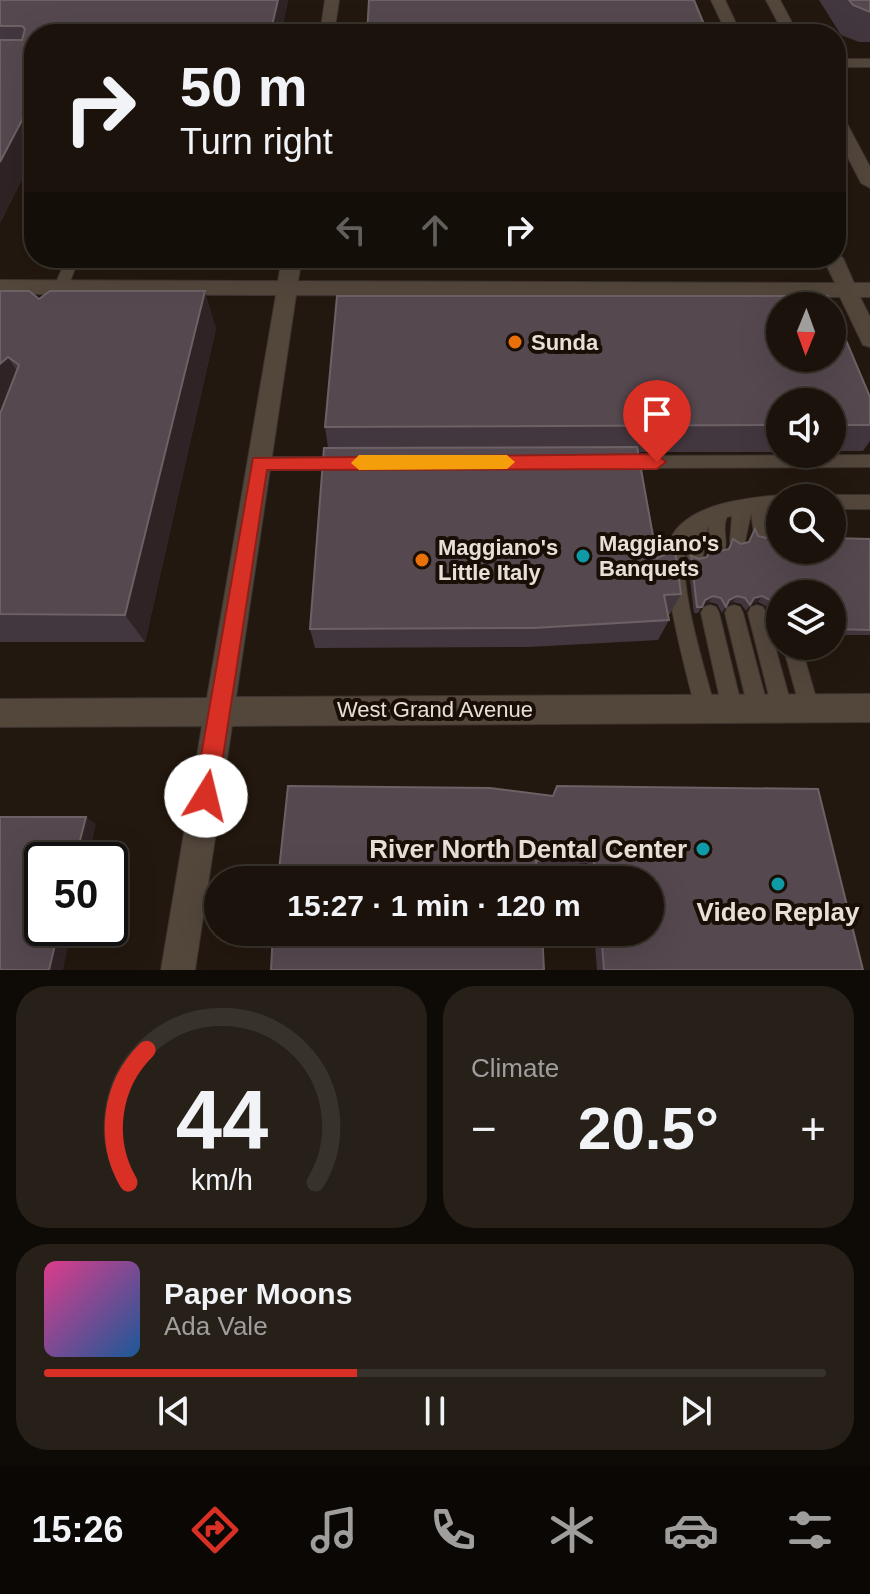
<!DOCTYPE html>
<html lang="en">
<head>
<meta charset="utf-8">
<style>
  body { margin:0; font-family:Arial,sans-serif; background:#272019; color:#f1f3f6; height:100vh; display:flex; flex-direction:column; font-size:30px; white-space:nowrap }
  * { box-sizing:border-box; margin:0 }
  p { font-size:26px; color:#9f9e9d }
  .icon { flex:none; width:44px; height:44px; fill:none; stroke:currentColor; stroke-width:2; stroke-linecap:round; stroke-linejoin:round }
  .map { position:relative; height:970px; overflow:hidden }
  .panel { display:flex; flex-direction:column; gap:16px; padding:16px; background:#0e0a06; flex:1 }
  .panel>* { flex:none }
  .guide { position:absolute; left:24px; top:24px; width:822px; height:244px; border-radius:32px; box-shadow:0 8px 32px #0002,0 0 0 2px #38322c; background:#1a120b; color:#f1f3f6; overflow:hidden }
  .needle { width:52px; rotate:181deg }
  .fabs { position:absolute; left:766px; top:292px; display:grid; gap:16px }
  .fabs a { display:grid; place-items:center; width:80px; height:80px; border-radius:50%; background:#1a120b; box-shadow:0 8px 32px #0002,0 0 0 2px #38322c; font-size:40px }
  .speed { position:absolute; left:24px; top:842px; display:flex; gap:16px; font-size:40px; font-weight:700; text-align:center }
  .speed>* { display:grid; place-content:center; width:104px; height:104px; border-radius:50%; background:#1a120b; box-shadow:0 8px 32px #0002,0 0 0 2px #38322c; line-height:1 }
  .speed .limit { border:4px solid #111; border-radius:12px; background:#fff; color:#111 }
  .pin { position:absolute; display:grid; place-items:center; width:68px; height:68px; color:#fff; margin:-82px -34px; border-radius:50% 50% 50% 0; rotate:-45deg; box-shadow:0 0 8px #0007 }
  .pin .icon { rotate:45deg }
  .me { position:absolute; width:88px; margin:-44px; rotate:9deg; stroke-linejoin:round; filter:drop-shadow(0 0 6px #0008) }
  .turn { display:flex; align-items:center; gap:28px; height:168px; padding:0 24px; font-size:36px }
  .turn .icon { width:104px; height:104px; stroke-width:2.5 }
  .turn b { display:block; font-size:56px; line-height:68px }
  .lanes { display:flex; align-items:center; height:76px; padding:0 24px; background:#0003; justify-content:center; gap:40px; direction:ltr }
  .lanes .off { opacity:.35 }
  .big { font-size:60px; font-weight:600; line-height:1.1 }
  .panel .tile { flex:1; display:flex; flex-direction:column; justify-content:center; gap:12px; min-width:0; padding:0 28px; border-radius:32px; background:#272019 }
  .panel .dial { align-items:center; gap:0 }
  .dial svg { height:208px; overflow:visible; fill:none; stroke:#38322c; stroke-width:7; stroke-linecap:round; text-anchor:middle }
  .dial text { fill:#f1f3f6; stroke:none }
  .song { display:flex; align-items:center; gap:24px }
  .cover { width:96px; height:96px; border-radius:12px; background:linear-gradient(135deg,hsl(330 70% 55%),hsl(210 70% 35%)) }
  .played { height:8px; border-radius:4px; background:linear-gradient(90deg,#d93025 40%,#38322c 40%) }
  .keys { display:flex; justify-content:space-around; direction:ltr }
  .heat { display:flex; justify-content:space-between; align-items:center; font-size:44px; direction:ltr }
  .panel .tiles { flex:1; display:grid; gap:16px; grid-template-columns:1fr 1fr }
  .tile:last-child { grid-column:span 2 }
  .trip { position:absolute; left:204px; top:866px; width:460px; height:80px; border-radius:40px; background:#1a120b; box-shadow:0 8px 32px #0002,0 0 0 2px #38322c; font-weight:600; line-height:80px; text-align:center }
  .menu { display:flex; height:128px; justify-content:space-around; align-items:center; background:#0a0704; color:#9f9e9d }
  .menu .icon { width:56px; height:56px }
  .menu .on { color:#d93025 }
  .menu b { font-size:36px; color:#f1f3f6 }
  .map>svg:first-child { display:block }
</style>
</head>
<body>
<div class="map">
<svg width="870" height="970" viewBox="0 0 870 970">
  <rect width="100%" height="100%" fill="#23180f"/>
  <g fill="none" stroke-linecap="round" stroke-linejoin="round">
    <defs>
      <g id="lane">
        <polygon points="67,258 79,258 68,287 61,291 54,287"/>
        <polygon points="870,455 870,467 620,468 614,466 612,462 614,458 620,456"/>
        <polygon points="259,457 344,457 350,459 352,463 350,467 344,469 259,469 253,467 251,463 253,459"/>
        <path d="M 780,495 L 786,498 L 780,498 L 780,509 L 767,518 L 769,535 L 767,540 L 761,542 L 755,540 L 751,513 L 744,546 L 738,548 L 732,546 L 730,541 L 732,516 L 727,517 C 721,529 729,542 724,553 L 718,555 L 712,553 L 708,525 L 702,561 L 696,563 L 690,561 L 687,556 L 689,539 C 672,569 706,673 715,708 L 712,715 L 705,717 L 698,715 L 695,708 C 687,672 654,564 673,534 C 693,503 747,498 780,495 Z"/>
        <polygon points="832,495 870,495 870,509 832,509 832,498 826,498"/>
        <polygon points="710,605 716,607 719,613 742,708 739,715 732,717 725,715 722,708 701,613 704,607"/>
        <polygon points="734,605 740,607 743,613 768,708 765,715 758,717 751,715 748,708 725,613 728,607"/>
        <polygon points="757,605 763,607 766,613 792,708 789,715 782,717 775,715 772,708 748,613 751,607"/>
        <polygon points="783,646 801,646 819,708 816,715 809,717 802,715"/>
      </g>
      <g id="secondary">
        <polygon points="325,0 339,0 334,34 320,34"/>
        <polygon points="711,0 725,0 741,34 727,34"/>
        <polygon points="766,0 780,0 798,34 784,34"/>
        <rect x="836" y="59" width="34" height="8"/>
        <polygon points="836,113 844,118 870,167 870,188 861,183 836,134"/>
        <polygon points="836,253 843,258 854,283 870,283 870,297 860,297 870,317 870,347 863,345 840,297 296,295 236,697 870,694 870,722 232,726 195,970 161,970 202,726 0,727 0,699 207,698 276,295 0,294 0,280 278,281 282,258 302,258 298,281 835,283 823,258 836,258"/>
      </g>
    </defs>
    <!-- lane casing -->
    <use href="#lane" stroke="#3c3430" stroke-width="2"/>
    <!-- secondary casing -->
    <use href="#secondary" stroke="#3c3430" stroke-width="2"/>
    <!-- lane -->
    <use href="#lane" fill="#53473c" fill-rule="evenodd"/>
    <!-- secondary -->
    <use href="#secondary" fill="#53473c" fill-rule="evenodd"/>
  </g>
  <!-- wall -->
  <g fill="#43373f">
    <polygon points="0,0 288,0 281,34 34,34 34,155 0,223"/>
    <polygon points="819,0 870,0 870,42 859,42 841,35"/>
    <polygon points="0,291 39,299 216,328 145,642 0,642"/>
    <polygon points="870,397 870,441 863,451 832,451 832,402 780,402 780,452 638,452 657,558 681,594 670,614 668,614 669,620 658,640 529,647 315,648 310,629 328,448 325,427"/>
    <polygon points="776,528 780,550 870,539 870,635 832,635 832,594 780,594 780,614 769,613 766,606 758,602 751,604 746,611 741,604 733,602 727,605 722,613 717,604 709,602 703,605 698,613 694,613 688,563 691,556 699,559 727,550 733,539 741,544 748,543 755,529 758,536 766,538 772,536"/>
    <polygon points="490,788 863,970 597,970 594,932 650,932 650,880 589,880 587,863 537,868"/>
  </g>
  <!-- shaded-wall -->
  <g fill="#2f2325">
    <polygon points="278,0 288,0 281,34 270,34"/>
    <polygon points="31,103 34,109 34,155 0,223 0,162"/>
    <polygon points="205,291 216,328 145,642 125,615"/>
    <polygon points="8,357 31,393 0,457 0,364"/>
    <polygon points="713,596 709,602 701,606 705,600"/>
    <polygon points="737,596 733,602 725,606 729,600"/>
    <polygon points="762,596 758,602 750,604 754,598"/>
    <polygon points="86,817 96,824 88,860 75,860"/>
    <polygon points="59,928 72,928 63,970 49,970"/>
  </g>
  <!-- building -->
  <g fill="#55494f" stroke="#6c6165" stroke-width="2">
    <polygon points="0,0 278,0 270,34 34,34 34,103 31,103 0,162 0,40 22,40 25,29 22,26 0,26"/>
    <polygon points="369,0 694,0 708,34 367,34"/>
    <polygon points="849,0 870,0 870,12 853,5"/>
    <polygon points="0,291 29,291 39,299 50,291 205,291 125,615 0,614 0,414 19,365 8,357 0,364"/>
    <polygon points="337,296 828,296 832,306 780,306 780,358 832,358 832,307 870,397 870,425 832,425 832,402 780,402 780,425 325,427"/>
    <polygon points="637,447 657,558 675,550 681,594 664,595 669,620 533,628 310,629 324,448"/>
    <polygon points="776,528 780,528 780,550 832,550 832,538 870,539 870,630 832,629 832,594 780,594 780,608 774,608 770,600 762,596 754,598 750,605 745,598 737,596 729,600 726,607 721,598 713,596 705,600 702,607 697,607 691,556 699,559 707,557 712,545 721,551 729,549 733,539 741,544 749,542 755,529 758,536 766,538 774,535"/>
    <polygon points="288,786 490,788 553,796 557,786 818,789 863,970 604,970 601,932 650,932 650,880 596,880 593,856 536,861 538,880 278,880"/>
    <polygon points="0,817 86,817 75,860 42,860 42,928 59,928 49,970 0,970"/>
    <polygon points="273,932 542,932 544,970 271,970"/>
  </g>
  <!-- route -->
  <polygon fill="#d93025" stroke="#8d1f18" stroke-width="2" points="657,454 666,462 657,469 267,470 217,796 214,805 206,808 198,805 194,796 253,458"/>
  <!-- slow -->
  <polygon fill="#f59e0b" points="359,455 507,455 515,462 507,469 359,470 351,463"/>
  <!-- markers -->
  <g fill="#e8710a" stroke="#190f06" stroke-width="3">
    <circle cx="515" cy="342" r="8"/>
    <circle cx="422" cy="560" r="8"/>
  </g>
  <g fill="#0f9aa8" stroke="#190f06" stroke-width="3">
    <circle cx="583" cy="556" r="8"/>
    <circle cx="703" cy="849" r="8"/>
    <circle cx="778" cy="884" r="8"/>
  </g>
  <g text-anchor="middle" dominant-baseline="central" stroke-width="8" stroke-linejoin="round" paint-order="stroke">
    <!-- poi labels -->
    <g font-size="22" font-weight="bold" fill="#e7e0d9" stroke="#190f06" text-anchor="start">
      <text x="531" y="342">Sunda</text>
      <text x="599" y="543">Maggiano's<tspan x="599" dy="25">Banquets</tspan></text>
      <text x="438" y="547">Maggiano's<tspan x="438" dy="25">Little Italy</tspan></text>
    </g>
    <!-- street labels -->
    <g font-size="22" fill="#e7e0d9" stroke="#190f06">
      <text x="435" y="709">West Grand Avenue</text>
    </g>
    <!-- near-poi labels -->
    <g font-size="26" font-weight="bold" fill="#e7e0d9" stroke="#190f06" text-anchor="end">
      <text x="687" y="849">River North Dental Center</text>
      <text x="778" y="912" text-anchor="middle">Video Replay</text>
    </g>
  </g>
</svg>
<div class="fabs">
<a><svg class="needle" viewBox="-14 -14 28 28"><path d="M0-13l5 13h-10z" fill="#e53935"/><path d="M0 13l5-13h-10z" fill="#9f9e9d"/></svg></a>
<a><svg class="icon" aria-label="sound" viewBox="0 0 24 24"><path d="M4 9h4l5-4v14l-5-4H4zM17 9q2 3 0 6"/></svg></a>
<a><svg class="icon" aria-label="search" viewBox="0 0 24 24"><circle cx="10" cy="10" r="6"/><path d="M15 15l6 6"/></svg></a>
<a><svg class="icon" aria-label="layers" viewBox="0 0 24 24"><path d="M12 4l9 5-9 5-9-5zM3 14l9 5 9-5"/></svg></a>
</div>
<div class="speed"><div class="limit">50</div></div>
<div class="pin" style="left:657px;top:462px;background:#d93025"><svg class="icon" aria-label="arrive" viewBox="0 0 24 24"><path d="M6 21V4h12l-3 4 3 4H6"/></svg></div>
<svg class="me" style="left:206px;top:796px" viewBox="-20 -20 40 40"><circle r="19" fill="#fff"/><path d="M0-13L10 11 0 6-10 11z" fill="#d93025"/></svg>
<div class="trip">15:27 · 1 min · 120 m</div>
<div class="guide">
<div class="turn"><svg class="icon" aria-label="right" viewBox="0 0 24 24"><path d="M7 20v-9h11M14 6l5 5-5 5"/></svg><div><b>50 m</b>Turn right</div></div>
<div class="lanes"><svg class="icon off" aria-label="left" viewBox="0 0 24 24"><path d="M17 20v-9H6M10 6l-5 5 5 5"/></svg><svg class="icon off" aria-label="ahead" viewBox="0 0 24 24"><path d="M12 20V5M6 11l6-6 6 6"/></svg><svg class="icon" aria-label="right" viewBox="0 0 24 24"><path d="M7 20v-9h11M14 6l5 5-5 5"/></svg></div>
</div>
</div>
<section class="panel">
<div class="tiles">
<div class="tile dial"><svg viewBox="0 0 100 80">
<path d="M14 69A42 42 0 1 1 86 69"/>
<path d="M14 69A42 42 0 0 1 21 18" stroke="#d93025"/>
<text x="50" y="56" font-size="32" font-weight="700">44</text>
<text x="50" y="72" font-size="11">km/h</text>
</svg></div>
<div class="tile"><p>Climate</p>
<div class="heat"><a>−</a><b class="big">20.5°</b><a>+</a></div>
</div>
<div class="tile">
<div class="song"><i class="cover"></i><div><b>Paper Moons</b><p>Ada Vale</p></div></div>
<div class="played"></div>
<div class="keys"><svg class="icon" aria-label="previous" viewBox="0 0 24 24"><path d="M18 5L8 12l10 7zM5 5v14"/></svg><svg class="icon" aria-label="pause" viewBox="0 0 24 24"><path d="M8 5v14M16 5v14"/></svg><svg class="icon" aria-label="next" viewBox="0 0 24 24"><path d="M6 5l10 7-10 7zM19 5v14"/></svg></div>
</div>
</div>
</section>
<nav class="menu">
<b>15:26</b>
<svg class="icon on" aria-label="directions" viewBox="0 0 24 24"><path d="M12 3l9 9-9 9-9-9zM9 14v-3h6M13 9l2 2-2 2"/></svg>
<svg class="icon" aria-label="music" viewBox="0 0 24 24"><path d="M9 18V5l10-2v13"/><circle cx="6" cy="18" r="3"/><circle cx="16" cy="16" r="3"/></svg>
<svg class="icon" aria-label="phone" viewBox="0 0 24 24"><path d="M5 4h4l2 5-3 2q2 4 5 5l2-3 5 2v4C11 20 4 13 5 4z"/></svg>
<svg class="icon" aria-label="climate" viewBox="0 0 24 24"><path d="M12 3v18M4 7l16 10M4 17L20 7"/></svg>
<svg class="icon" aria-label="car" viewBox="0 0 24 24"><path d="M5 17H2v-5l4-1 3-4h7l3 4 3 1v5h-3M9 17h6M6 11h13"/><circle cx="7" cy="17" r="2"/><circle cx="17" cy="17" r="2"/></svg>
<svg class="icon" aria-label="filters" viewBox="0 0 24 24"><path d="M4 7h16M4 17h16"/><circle cx="9" cy="7" r="2"/><circle cx="15" cy="17" r="2"/></svg>
</nav>
</body>
</html>
